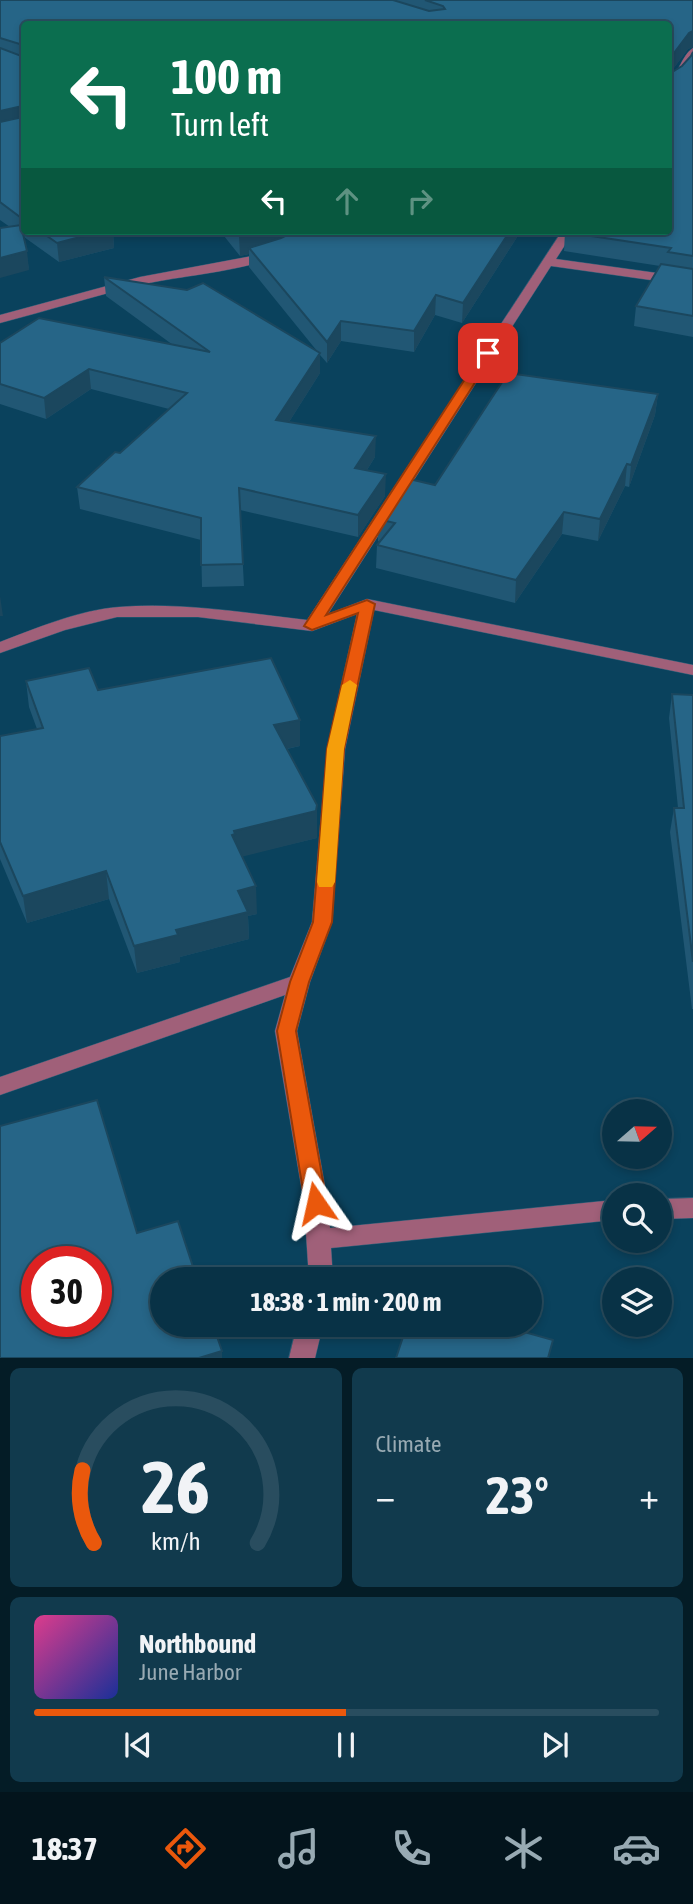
<!DOCTYPE html>
<html lang="en">
<head>
<meta charset="utf-8">
<style>
  body { margin:0; font-family:"Asap Condensed",sans-serif; background:#113a4d; color:#f1f3f6; height:100vh; display:flex; flex-direction:column; font-size:26px; white-space:nowrap }
  * { box-sizing:border-box; margin:0 }
  p { font-size:23px; color:#98aab3 }
  .icon { flex:none; width:38px; height:38px; fill:none; stroke:currentColor; stroke-width:2; stroke-linecap:round; stroke-linejoin:round }
  .map { position:relative; height:1358px; overflow:hidden }
  .side { display:flex; flex-direction:column; gap:10px; padding:10px; background:#041c26; flex:1 }
  .side>* { flex:none }
  .hud { position:absolute; left:21px; top:21px; width:651px; height:214px; border-radius:7px; box-shadow:0 4px 10px #0003,0 0 0 2px #294d5f; background:#0b6e4f; color:#fff; overflow:hidden }
  .needle { width:46px; rotate:70deg }
  .fabs { position:absolute; left:602px; top:1099px; display:grid; gap:14px }
  .fabs a { display:grid; place-items:center; width:70px; height:70px; border-radius:50%; background:#083246; box-shadow:0 4px 10px #0003,0 0 0 2px #294d5f; font-size:35px }
  .speed { position:absolute; left:21px; top:1246px; display:flex; gap:14px; font-size:35px; font-weight:700; text-align:center }
  .speed>* { display:grid; place-content:center; width:91px; height:91px; border-radius:50%; background:#083246; box-shadow:0 4px 10px #0003,0 0 0 2px #294d5f; line-height:1 }
  .speed .limit { border:10px solid #d22; background:#fff; color:#111 }
  .pin { position:absolute; display:grid; place-items:center; width:60px; height:60px; color:#fff; margin:-30px; border-radius:14px; box-shadow:0 4px 10px #0006 }
  .me { position:absolute; width:77px; margin:-38px; rotate:349deg; stroke-linejoin:round; filter:drop-shadow(0 0 5px #0008) }
  .turn { display:flex; align-items:center; gap:24px; height:147px; padding:0 35px; font-size:32px }
  .turn .icon { width:91px; height:91px; stroke-width:2.5 }
  .turn b { display:block; font-size:49px; line-height:60px }
  .lanes { display:flex; align-items:center; height:66px; padding:0 35px; background:#0003; justify-content:center; gap:35px; direction:ltr }
  .lanes .off { opacity:.35 }
  .big { font-size:52px; font-weight:700; line-height:1.1 }
  .side .tile { flex:1; display:flex; flex-direction:column; justify-content:center; gap:10px; min-width:0; padding:0 24px; border-radius:10px; background:#113a4d }
  .side .dial { align-items:center; gap:0 }
  .dial svg { height:182px; overflow:visible; fill:none; stroke:#294d5f; stroke-width:7; stroke-linecap:round; text-anchor:middle }
  .dial text { fill:#f1f3f6; stroke:none }
  .song { display:flex; align-items:center; gap:21px }
  .cover { width:84px; height:84px; border-radius:10px; background:linear-gradient(135deg,hsl(330 70% 55%),hsl(230 70% 35%)) }
  .played { height:7px; border-radius:4px; background:linear-gradient(90deg,#ea580c 50%,#294d5f 50%) }
  .keys { display:flex; justify-content:space-around; direction:ltr }
  .heat { display:flex; justify-content:space-between; align-items:center; font-size:38px; direction:ltr }
  .side .tiles { flex:1; display:grid; gap:10px; grid-template-columns:1fr 1fr }
  .tile:last-child { grid-column:span 2 }
  .trip { position:absolute; left:150px; top:1267px; width:392px; height:70px; border-radius:35px; background:#083246; box-shadow:0 4px 10px #0003,0 0 0 2px #294d5f; font-weight:700; line-height:70px; text-align:center }
  .tabs { display:flex; height:112px; justify-content:space-around; align-items:center; background:#03141c; color:#98aab3 }
  .tabs .icon { width:49px; height:49px }
  .tabs .selected { color:#ea580c }
  .tabs b { font-size:32px; color:#f1f3f6 }
  .map>svg:first-child { display:block }
</style>
</head>
<body>
<div class="map">
<svg width="693" height="1358" viewBox="0 0 693 1358">
  <rect width="100%" height="100%" fill="#0a425d"/>
  <g fill="none" stroke-linecap="round" stroke-linejoin="round">
    <defs>
      <g id="minor">
        <path d="M 693,48 C 693,66 685,80 668,88 L 668,80 C 680,72 682,55 693,48 Z"/>
        <path d="M 304,231 L 318,231 C 277,272 194,272 140,285 C 93,296 47,311 0,323 L 0,315 L 140,277 L 258,255 L 279,246 Z"/>
        <path d="M 562,231 L 574,231 L 556,259 L 693,278 L 693,286 L 551,266 L 328,614 L 367,599 L 693,665 L 693,675 L 374,610 L 345,749 L 332,922 L 310,982 L 297,1031 L 328,1203 L 330,1228 L 614,1200 L 614,1220 L 331,1248 L 333,1279 L 309,1279 L 304,1203 L 275,1031 L 285,995 L 0,1095 L 0,1077 L 290,977 L 312,922 L 327,749 L 357,614 L 312,631 L 198,617 L 117,617 L 65,630 L 0,653 L 0,642 C 37,628 79,610 119,607 C 182,602 245,613 307,620 Z"/>
        <polygon points="693,1198 693,1218 660,1219 660,1199"/>
        <polygon points="297,1325 323,1325 315,1358 289,1358"/>
      </g>
    </defs>
    <!-- minor casing -->
    <use href="#minor" stroke="#2e6079" stroke-width="1"/>
    <!-- minor -->
    <use href="#minor" fill="#a06079" fill-rule="evenodd"/>
  </g>
  <!-- wall -->
  <g fill="#215774">
    <polygon points="0,0 693,0 693,47 688,49 670,73 682,66 691,56 693,52 693,337 634,326 636,306 660,266 564,251 565,232 668,231 668,24 24,24 24,231 113,231 114,248 59,262 24,237 29,270 10,227 0,220"/>
    <polygon points="220,231 521,231 462,323 435,315 414,352 341,341 327,363 320,355 320,373 289,422 375,457 367,470 385,496 358,537 240,510 244,586 202,587 201,540 80,509 77,487 120,453 169,409 91,389 46,419 0,404 0,343 173,345 106,296 104,277 317,351 249,267 249,254 240,256"/>
    <polygon points="658,394 655,415 629,487 625,486 598,541 562,534 515,603 376,568 377,545 380,542 378,541 378,519 435,485"/>
    <polygon points="26,681 98,690 300,720 300,746 287,749 317,832 317,838 242,856 257,914 248,916 249,939 180,957 180,962 137,973 109,899 27,923 0,859 0,736 37,729 29,707"/>
    <polygon points="672,694 693,695 693,1009 692,1009 670,832 674,808 678,808 669,718"/>
  </g>
  <!-- shaded-wall -->
  <g fill="#1b475e">
    <polygon points="693,31 693,47 688,49 668,76 668,61 689,33"/>
    <polygon points="22,106 23,123 0,129 0,111"/>
    <polygon points="94,231 113,231 114,248 59,262 57,243"/>
    <polygon points="261,231 298,231 253,253 249,248 249,254 240,256 239,236"/>
    <polygon points="510,231 521,231 462,323 463,303"/>
    <polygon points="27,251 29,270 0,278 0,258"/>
    <polygon points="436,295 435,315 414,352 414,331"/>
    <polygon points="341,321 341,341 327,363 327,342"/>
    <polygon points="320,353 320,373 277,441 276,420"/>
    <polygon points="89,369 91,389 46,419 44,398"/>
    <polygon points="658,394 655,415 629,487 631,465"/>
    <polygon points="376,436 375,457 355,489 355,468"/>
    <polygon points="627,464 625,486 598,541 600,519"/>
    <polygon points="386,474 385,496 358,537 358,515"/>
    <polygon points="564,512 562,534 515,603 516,580"/>
    <polygon points="0,596 3,616 0,616"/>
    <polygon points="300,720 300,746 275,751 274,725"/>
    <polygon points="317,805 317,838 237,858 232,835 234,831"/>
    <polygon points="106,871 109,899 27,923 23,896"/>
    <polygon points="256,886 257,914 248,916 249,939 180,957 180,962 137,973 134,946 176,930 238,891"/>
    <polygon points="222,1351 222,1358 199,1358"/>
  </g>
  <!-- building -->
  <g fill="#266587" stroke="#1b475e" stroke-width="2" fill-rule="evenodd">
    <polygon points="0,0 393,0 429,11 445,9 443,6 425,0 693,0 693,31 689,33 668,61 668,24 24,24 24,52 23,45 0,38"/>
    <polygon points="0,48 21,56 24,54 24,108 22,106 0,111"/>
    <polygon points="693,52 693,256 668,252 671,248 565,232 566,231 668,231 668,70 669,74 682,66 691,56"/>
    <polygon points="24,110 24,220 0,202 0,122 23,117"/>
    <polygon points="21,225 27,251 0,258 0,228"/>
    <polygon points="40,231 103,231 57,243"/>
    <polygon points="234,231 261,231 257,233 239,236"/>
    <polygon points="295,231 510,231 463,303 436,295 414,331 341,321 327,342 249,248 281,238"/>
    <polygon points="661,264 693,269 693,316 636,306"/>
    <polygon points="104,277 187,290 203,283 320,353 276,420 376,436 355,468 386,474 358,515 239,488 243,564 201,565 201,518 77,487 115,452 120,453 187,393 89,369 44,398 0,384 0,343 39,318 210,352"/>
    <polygon points="508,373 658,394 631,465 627,464 600,519 564,512 516,580 377,545 395,523 378,519 405,478 435,485"/>
    <polygon points="271,658 300,720 274,725 317,805 316,811 234,831 235,834 232,835 256,886 238,891 248,912 176,930 178,935 134,946 106,871 23,896 0,842 0,736 43,728 26,681 89,668 98,690"/>
    <polygon points="672,694 693,695 693,962 674,808 684,808"/>
    <path d="M 97,1100 L 137,1233 L 178,1221 L 197,1279 L 163,1279 L 163,1325 L 213,1325 L 222,1351 L 199,1358 L 0,1358 L 0,1126 ZM 37,1262 L 96,1262 L 96,1321 L 37,1321 Z"/>
    <polygon points="407,1325 499,1325 553,1340 548,1358 396,1358"/>
  </g>
  <!-- route -->
  <polygon fill="#ea580c" stroke="#983908" stroke-width="2" points="488,349 494,353 326,615 367,600 375,604 344,749 332,922 309,982 296,1031 327,1203 324,1210 316,1213 308,1210 305,1203 277,1031 290,982 313,922 327,749 358,613 312,630 304,626 482,353"/>
  <!-- slow -->
  <polygon fill="#f59e0b" points="350,680 357,685 344,749 335,882 332,887 319,887 317,882 327,749 342,685"/>
</svg>
<div class="fabs">
<a><svg class="needle" viewBox="-14 -14 28 28"><path d="M0-13l5 13h-10z" fill="#e53935"/><path d="M0 13l5-13h-10z" fill="#98aab3"/></svg></a>
<a><svg class="icon" aria-label="search" viewBox="0 0 24 24"><circle cx="10" cy="10" r="6"/><path d="M15 15l6 6"/></svg></a>
<a><svg class="icon" aria-label="layers" viewBox="0 0 24 24"><path d="M12 4l9 5-9 5-9-5zM3 14l9 5 9-5"/></svg></a>
</div>
<div class="speed"><div class="limit">30</div></div>
<div class="pin" style="left:488px;top:353px;background:#d93025"><svg class="icon" aria-label="arrive" viewBox="0 0 24 24"><path d="M6 21V4h12l-3 4 3 4H6"/></svg></div>
<svg class="me" style="left:316px;top:1203px" viewBox="-20 -20 40 40"><path d="M0-17L14 15 0 8-14 15z" fill="#ea580c" stroke="#fff" stroke-width="4"/></svg>
<div class="trip">18:38 · 1 min · 200 m</div>
<div class="hud">
<div class="turn"><svg class="icon" aria-label="left" viewBox="0 0 24 24"><path d="M17 20v-9H6M10 6l-5 5 5 5"/></svg><div><b>100 m</b>Turn left</div></div>
<div class="lanes"><svg class="icon" aria-label="left" viewBox="0 0 24 24"><path d="M17 20v-9H6M10 6l-5 5 5 5"/></svg><svg class="icon off" aria-label="ahead" viewBox="0 0 24 24"><path d="M12 20V5M6 11l6-6 6 6"/></svg><svg class="icon off" aria-label="right" viewBox="0 0 24 24"><path d="M7 20v-9h11M14 6l5 5-5 5"/></svg></div>
</div>
</div>
<section class="side">
<div class="tiles">
<div class="tile dial"><svg viewBox="0 0 100 80">
<path d="M14 69A42 42 0 1 1 86 69"/>
<path d="M14 69A42 42 0 0 1 9 37" stroke="#ea580c"/>
<text x="50" y="56" font-size="32" font-weight="700">26</text>
<text x="50" y="72" font-size="11">km/h</text>
</svg></div>
<div class="tile"><p>Climate</p>
<div class="heat"><a>−</a><b class="big">23°</b><a>+</a></div>
</div>
<div class="tile">
<div class="song"><i class="cover"></i><div><b>Northbound</b><p>June Harbor</p></div></div>
<div class="played"></div>
<div class="keys"><svg class="icon" aria-label="previous" viewBox="0 0 24 24"><path d="M18 5L8 12l10 7zM5 5v14"/></svg><svg class="icon" aria-label="pause" viewBox="0 0 24 24"><path d="M8 5v14M16 5v14"/></svg><svg class="icon" aria-label="next" viewBox="0 0 24 24"><path d="M6 5l10 7-10 7zM19 5v14"/></svg></div>
</div>
</div>
</section>
<nav class="tabs">
<b>18:37</b>
<svg class="icon selected" aria-label="directions" viewBox="0 0 24 24"><path d="M12 3l9 9-9 9-9-9zM9 14v-3h6M13 9l2 2-2 2"/></svg>
<svg class="icon" aria-label="music" viewBox="0 0 24 24"><path d="M9 18V5l10-2v13"/><circle cx="6" cy="18" r="3"/><circle cx="16" cy="16" r="3"/></svg>
<svg class="icon" aria-label="phone" viewBox="0 0 24 24"><path d="M5 4h4l2 5-3 2q2 4 5 5l2-3 5 2v4C11 20 4 13 5 4z"/></svg>
<svg class="icon" aria-label="climate" viewBox="0 0 24 24"><path d="M12 3v18M4 7l16 10M4 17L20 7"/></svg>
<svg class="icon" aria-label="car" viewBox="0 0 24 24"><path d="M5 17H2v-5l4-1 3-4h7l3 4 3 1v5h-3M9 17h6M6 11h13"/><circle cx="7" cy="17" r="2"/><circle cx="17" cy="17" r="2"/></svg>
</nav>
</body>
</html>
